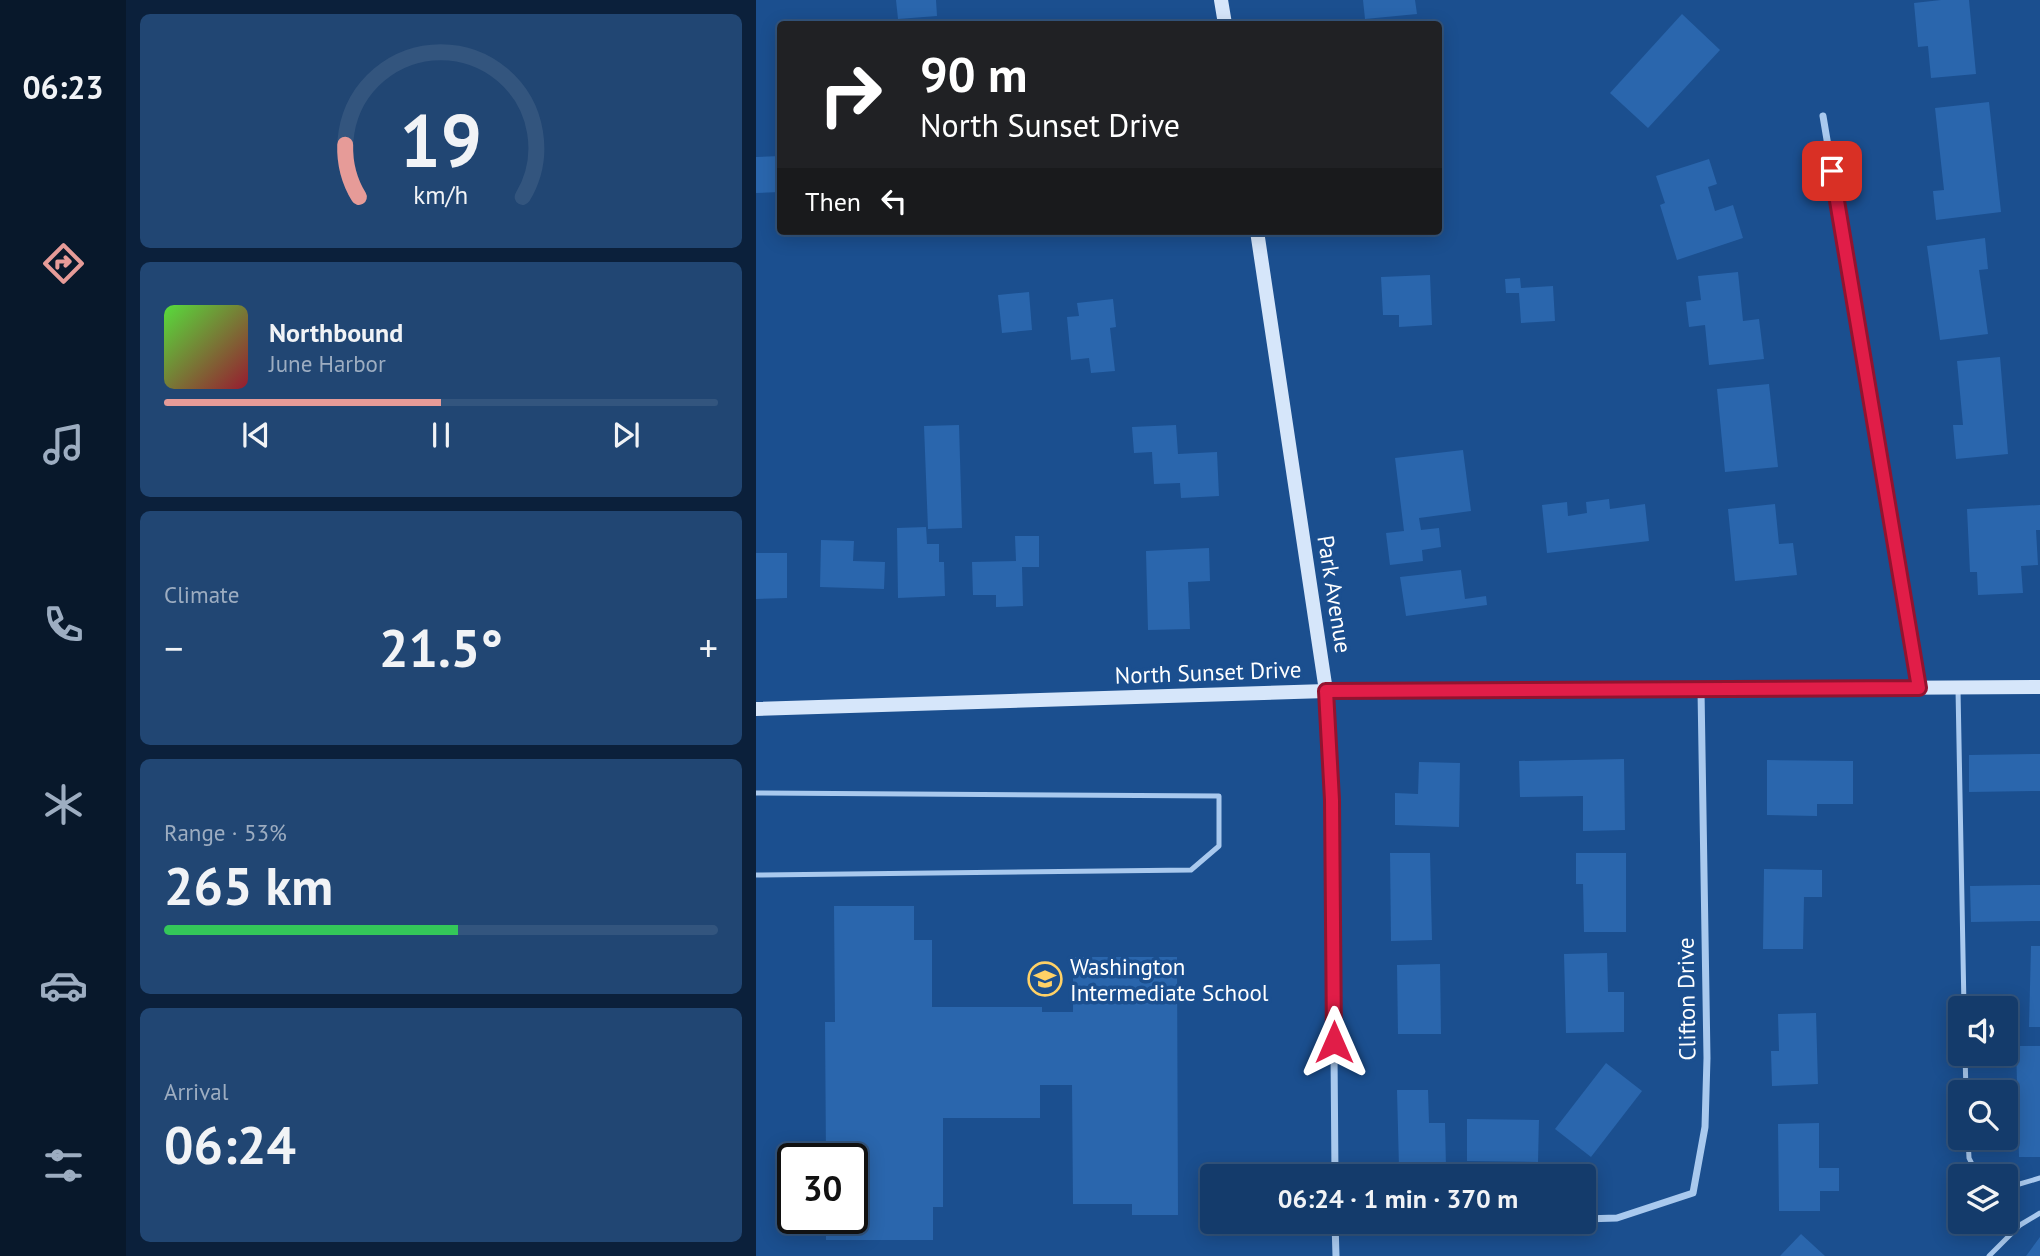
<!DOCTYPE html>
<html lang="en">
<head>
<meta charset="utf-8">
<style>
  body { margin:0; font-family:"PT Sans",sans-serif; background:#214673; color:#f1f3f6; height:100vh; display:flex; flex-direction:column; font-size:26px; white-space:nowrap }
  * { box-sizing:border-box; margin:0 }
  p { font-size:23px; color:#9dadc1 }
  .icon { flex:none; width:38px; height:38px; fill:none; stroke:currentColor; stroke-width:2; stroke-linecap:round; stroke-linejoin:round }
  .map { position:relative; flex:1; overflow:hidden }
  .details { display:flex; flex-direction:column; gap:14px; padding:14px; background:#0b203b; width:630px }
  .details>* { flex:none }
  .hud { position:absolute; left:21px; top:21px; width:665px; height:214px; border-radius:7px; box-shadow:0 4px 18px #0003,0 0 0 2px #33557e; background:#202124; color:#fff; overflow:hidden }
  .fabs { position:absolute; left:1192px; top:996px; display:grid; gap:14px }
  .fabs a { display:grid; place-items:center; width:70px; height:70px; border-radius:7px; background:#143b6b; box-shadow:0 4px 18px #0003,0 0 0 2px #33557e; font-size:35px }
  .speed { position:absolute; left:21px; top:1143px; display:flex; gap:14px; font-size:35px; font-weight:700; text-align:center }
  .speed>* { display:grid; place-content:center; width:91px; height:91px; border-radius:50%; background:#143b6b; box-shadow:0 4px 18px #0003,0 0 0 2px #33557e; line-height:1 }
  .speed .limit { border:4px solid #111; border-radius:10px; background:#fff; color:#111 }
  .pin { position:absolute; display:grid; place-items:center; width:60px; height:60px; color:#fff; margin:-30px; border-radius:14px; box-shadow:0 4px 10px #0006 }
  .me { position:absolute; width:77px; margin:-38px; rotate:0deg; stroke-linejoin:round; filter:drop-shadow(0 0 5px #0008) }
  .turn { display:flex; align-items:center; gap:24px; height:147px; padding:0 28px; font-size:32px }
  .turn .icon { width:91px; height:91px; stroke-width:2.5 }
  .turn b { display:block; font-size:49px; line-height:60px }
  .then { display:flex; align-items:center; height:66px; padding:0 28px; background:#0003; gap:14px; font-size:26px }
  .big { font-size:52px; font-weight:600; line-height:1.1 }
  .details .widget { flex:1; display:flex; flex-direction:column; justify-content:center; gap:10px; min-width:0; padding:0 24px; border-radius:10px; background:#214673 }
  .details .dial { align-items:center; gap:0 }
  .dial svg { height:182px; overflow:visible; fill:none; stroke:#33557e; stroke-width:7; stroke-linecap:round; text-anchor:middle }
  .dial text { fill:#f1f3f6; stroke:none }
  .song { display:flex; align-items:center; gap:21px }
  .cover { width:84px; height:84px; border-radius:10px; background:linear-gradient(135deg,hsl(110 70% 55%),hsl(350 70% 35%)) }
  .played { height:7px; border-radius:4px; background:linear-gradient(90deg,#e69b98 50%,#33557e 50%) }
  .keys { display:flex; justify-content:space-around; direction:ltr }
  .heat { display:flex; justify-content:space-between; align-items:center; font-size:38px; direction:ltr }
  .charge { height:10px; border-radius:5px; background:linear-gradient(90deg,#34c759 53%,#33557e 0) }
  .trip { position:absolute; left:444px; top:1164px; width:396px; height:70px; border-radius:7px; background:#143b6b; box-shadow:0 4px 18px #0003,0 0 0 2px #33557e; font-weight:600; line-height:70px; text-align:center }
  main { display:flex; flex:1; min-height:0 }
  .tab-bar { display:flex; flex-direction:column; width:126px; justify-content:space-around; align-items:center; background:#08182b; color:#9dadc1 }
  .tab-bar .icon { width:49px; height:49px }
  .tab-bar .active { color:#e69b98 }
  .tab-bar b { font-size:32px; color:#f1f3f6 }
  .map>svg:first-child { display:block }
</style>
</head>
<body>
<main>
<nav class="tab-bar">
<b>06:23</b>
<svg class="icon active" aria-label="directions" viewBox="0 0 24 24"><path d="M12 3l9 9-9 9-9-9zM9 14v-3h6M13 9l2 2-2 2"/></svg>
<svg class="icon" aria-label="music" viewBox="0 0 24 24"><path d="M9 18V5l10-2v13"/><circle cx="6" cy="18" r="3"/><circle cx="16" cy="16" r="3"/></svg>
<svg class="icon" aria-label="phone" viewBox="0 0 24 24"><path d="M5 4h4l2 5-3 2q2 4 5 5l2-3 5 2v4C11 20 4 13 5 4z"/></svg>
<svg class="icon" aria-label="climate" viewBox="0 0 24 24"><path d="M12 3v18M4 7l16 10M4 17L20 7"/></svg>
<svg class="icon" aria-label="car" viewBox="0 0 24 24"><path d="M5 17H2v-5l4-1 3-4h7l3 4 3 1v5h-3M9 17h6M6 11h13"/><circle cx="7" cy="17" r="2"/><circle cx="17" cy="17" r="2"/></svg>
<svg class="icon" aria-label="filters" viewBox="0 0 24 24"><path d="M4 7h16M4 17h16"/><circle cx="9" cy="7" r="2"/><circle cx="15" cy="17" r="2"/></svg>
</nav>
<section class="details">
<div class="widget dial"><svg viewBox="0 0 100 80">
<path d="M14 69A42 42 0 1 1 86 69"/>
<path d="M14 69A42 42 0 0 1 8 46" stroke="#e69b98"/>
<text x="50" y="56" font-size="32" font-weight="700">19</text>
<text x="50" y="72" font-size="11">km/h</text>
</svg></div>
<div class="widget">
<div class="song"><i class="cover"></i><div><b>Northbound</b><p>June Harbor</p></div></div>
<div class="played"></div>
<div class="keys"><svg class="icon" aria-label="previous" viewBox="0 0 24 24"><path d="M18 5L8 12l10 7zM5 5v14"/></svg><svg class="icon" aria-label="pause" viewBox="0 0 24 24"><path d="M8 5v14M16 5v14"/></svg><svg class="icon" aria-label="next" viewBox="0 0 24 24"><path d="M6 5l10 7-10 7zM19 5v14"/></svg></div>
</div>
<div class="widget"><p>Climate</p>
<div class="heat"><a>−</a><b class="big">21.5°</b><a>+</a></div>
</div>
<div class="widget"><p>Range · 53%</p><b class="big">265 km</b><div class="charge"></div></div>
<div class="widget"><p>Arrival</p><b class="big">06:24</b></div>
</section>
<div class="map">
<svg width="1284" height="1256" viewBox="0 0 1284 1256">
  <rect width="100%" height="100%" fill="#1b4f8f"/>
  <!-- building -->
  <g fill="#2a66ad">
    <polygon points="140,0 180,0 181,16 142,19"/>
    <polygon points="607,0 659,0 661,14 609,19"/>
    <polygon points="1185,0 1213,0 1220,74 1175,78 1172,46 1162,47 1158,3"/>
    <polygon points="926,14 964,50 892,128 854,93"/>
    <polygon points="1233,102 1245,212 1180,220 1177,191 1188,190 1179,108"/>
    <polygon points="24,156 24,192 0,193 0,157"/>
    <polygon points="953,159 961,184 952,187 959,211 977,205 987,238 921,260 904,205 909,203 900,176"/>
    <polygon points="1229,238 1232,269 1223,270 1232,334 1184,340 1171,246"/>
    <polygon points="982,272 987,321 1003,319 1008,359 953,365 949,325 933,327 930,302 945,300 942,276"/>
    <polygon points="674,275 676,325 643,327 643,315 627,315 625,277"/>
    <polygon points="764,278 765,288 797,286 799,321 765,323 763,293 750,293 749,279"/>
    <polygon points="273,292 276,330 246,333 242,295"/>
    <polygon points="357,299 360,327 354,328 359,371 335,373 333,358 315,360 311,317 323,316 321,303"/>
    <polygon points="1244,357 1252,454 1200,459 1197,425 1207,425 1201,361"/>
    <polygon points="1013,384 1022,467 969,472 961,389"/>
    <polygon points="203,425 206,528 172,529 168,426"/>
    <polygon points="420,425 422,454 461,452 463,496 425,498 424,483 398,484 396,452 378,453 376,427"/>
    <polygon points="707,450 715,511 663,518 665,530 683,528 685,547 666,550 667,561 634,565 630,533 648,531 639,458"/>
    <polygon points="853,499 854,509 889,504 893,541 791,553 786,505 811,502 812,516 831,513 830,502"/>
    <polygon points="1019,504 1023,544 1037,543 1041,575 979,581 972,509"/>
    <polygon points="1284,505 1284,530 1280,530 1282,565 1265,566 1267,593 1222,595 1221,572 1214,572 1211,509"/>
    <polygon points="170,527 171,544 183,544 183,562 188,562 189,596 142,598 141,528"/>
    <polygon points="259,536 283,536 283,567 266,567 267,606 240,607 240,595 217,595 216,562 260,561"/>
    <polygon points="65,540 98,541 97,561 129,562 128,589 64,587"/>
    <polygon points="453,548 454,581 432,582 434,629 392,630 390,551"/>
    <polygon points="0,553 31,553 31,598 0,599"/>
    <polygon points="705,570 709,599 730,596 731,605 650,616 644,577"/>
    <polygon points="1284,754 1284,791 1213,792 1213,755"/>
    <polygon points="868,759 869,830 827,831 827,796 764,797 763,761"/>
    <polygon points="1011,760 1097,761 1097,804 1061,804 1061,816 1011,815"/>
    <polygon points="663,762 704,763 703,827 639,825 639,793 662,794"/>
    <polygon points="634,853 674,853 676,940 635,941"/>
    <polygon points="820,853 870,853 870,932 828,932 827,884 820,884"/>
    <polygon points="1008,869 1066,870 1066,897 1048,897 1047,949 1007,949"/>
    <polygon points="1284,885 1284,921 1215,922 1214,886"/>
    <polygon points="78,906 158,906 158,940 176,940 176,1007 286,1007 286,1012 317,1012 317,957 421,957 422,1215 376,1215 376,1204 317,1204 316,1085 284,1085 284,1118 187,1118 187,1207 177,1207 177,1240 70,1240 70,1218 96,1218 96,1158 70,1158 69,1022 79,1022"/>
    <polygon points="1275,946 1284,946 1284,1027 1273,1027"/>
    <polygon points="851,953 852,992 868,992 868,1032 810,1033 808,954"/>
    <polygon points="684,964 685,1034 642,1034 641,965"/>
    <polygon points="1060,1013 1062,1084 1016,1086 1015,1051 1023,1051 1022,1014"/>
    <polygon points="1260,1046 1284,1046 1284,1157 1263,1157"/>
    <polygon points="850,1063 886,1091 835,1157 799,1129"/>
    <polygon points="641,1090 672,1090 673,1123 689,1123 690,1167 643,1168"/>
    <polygon points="711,1119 783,1120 782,1162 711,1161"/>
    <polygon points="1063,1123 1063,1168 1083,1168 1083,1191 1064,1191 1064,1211 1023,1211 1022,1124"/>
    <polygon points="1045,1234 1069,1256 1024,1256"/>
    <polygon points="1284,1237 1284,1256 1270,1256"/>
  </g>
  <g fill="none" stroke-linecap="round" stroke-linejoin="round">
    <!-- lane -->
    <g stroke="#a9c9ee" stroke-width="5">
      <polyline points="1202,689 1208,1008"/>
      <polyline points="0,793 463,796 463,846 435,870 0,875"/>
      <polyline points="1209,1054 1210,1092"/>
      <polyline points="1212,1138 1213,1158 1222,1176"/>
      <polyline points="1250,1188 1284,1178"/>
      <polyline points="1233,1256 1264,1225 1284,1213"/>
    </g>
    <!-- street -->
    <g stroke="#a9c9ee" stroke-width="7">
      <polyline points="1067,116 1163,687"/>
      <polyline points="570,691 576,800 579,1176"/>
      <polyline points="828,1219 861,1218 937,1193 949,1127 951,1058 945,690"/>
      <polyline points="579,1222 580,1256"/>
    </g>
    <!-- secondary -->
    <g stroke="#d6e6fa" stroke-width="14">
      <polyline points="465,0 469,24"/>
      <polyline points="501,231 570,691"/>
      <polyline points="0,709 570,691 1284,687"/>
    </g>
  </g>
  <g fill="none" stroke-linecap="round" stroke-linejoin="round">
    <defs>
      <polyline id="route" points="578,1042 576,800 570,691 1163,688 1076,171"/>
    </defs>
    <!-- route casing -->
    <use href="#route" stroke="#92132f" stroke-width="18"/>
    <!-- route -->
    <use href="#route" stroke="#e11d48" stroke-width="12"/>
  </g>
  <!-- icons -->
  <defs>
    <symbol id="school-ring" viewBox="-11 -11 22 22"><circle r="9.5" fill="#1b4f8f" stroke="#ffd166" stroke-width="1.5"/><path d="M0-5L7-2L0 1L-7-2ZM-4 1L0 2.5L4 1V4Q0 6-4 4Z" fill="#ffd166"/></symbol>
  </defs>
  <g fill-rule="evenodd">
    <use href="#school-ring" x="270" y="960" width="38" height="38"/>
  </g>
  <g text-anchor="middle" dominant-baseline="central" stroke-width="7" stroke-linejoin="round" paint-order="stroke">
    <!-- street labels -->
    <g font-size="23" fill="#fff" stroke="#1b4f8f">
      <text transform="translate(579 594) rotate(81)">Park Avenue</text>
      <text transform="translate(452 672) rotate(-2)">North Sunset Drive</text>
      <text transform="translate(930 999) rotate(-91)">Clifton Drive</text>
    </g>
    <!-- poi labels -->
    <g font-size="23" fill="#fff" stroke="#1b4f8f" text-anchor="start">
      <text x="314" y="966">Washington<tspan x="314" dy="26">Intermediate School</tspan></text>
    </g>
  </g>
</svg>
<div class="fabs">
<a><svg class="icon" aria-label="sound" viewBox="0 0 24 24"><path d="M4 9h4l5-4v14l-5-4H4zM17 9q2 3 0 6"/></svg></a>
<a><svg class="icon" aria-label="search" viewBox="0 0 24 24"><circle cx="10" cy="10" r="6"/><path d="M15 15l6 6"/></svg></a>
<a><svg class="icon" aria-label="layers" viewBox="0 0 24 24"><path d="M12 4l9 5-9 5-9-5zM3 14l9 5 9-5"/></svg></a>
</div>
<div class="speed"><div class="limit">30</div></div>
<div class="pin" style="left:1076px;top:171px;background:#d93025"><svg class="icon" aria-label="arrive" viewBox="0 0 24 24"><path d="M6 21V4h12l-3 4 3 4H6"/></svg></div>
<svg class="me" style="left:578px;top:1042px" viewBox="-20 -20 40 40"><path d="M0-17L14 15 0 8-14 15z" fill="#e11d48" stroke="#fff" stroke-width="4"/></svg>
<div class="trip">06:24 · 1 min · 370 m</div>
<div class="hud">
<div class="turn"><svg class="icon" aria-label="right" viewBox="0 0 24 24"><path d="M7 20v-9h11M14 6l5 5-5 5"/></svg><div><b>90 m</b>North Sunset Drive</div></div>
<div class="then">Then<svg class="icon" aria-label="left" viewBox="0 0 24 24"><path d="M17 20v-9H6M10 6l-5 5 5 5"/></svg></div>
</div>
</div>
</main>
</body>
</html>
